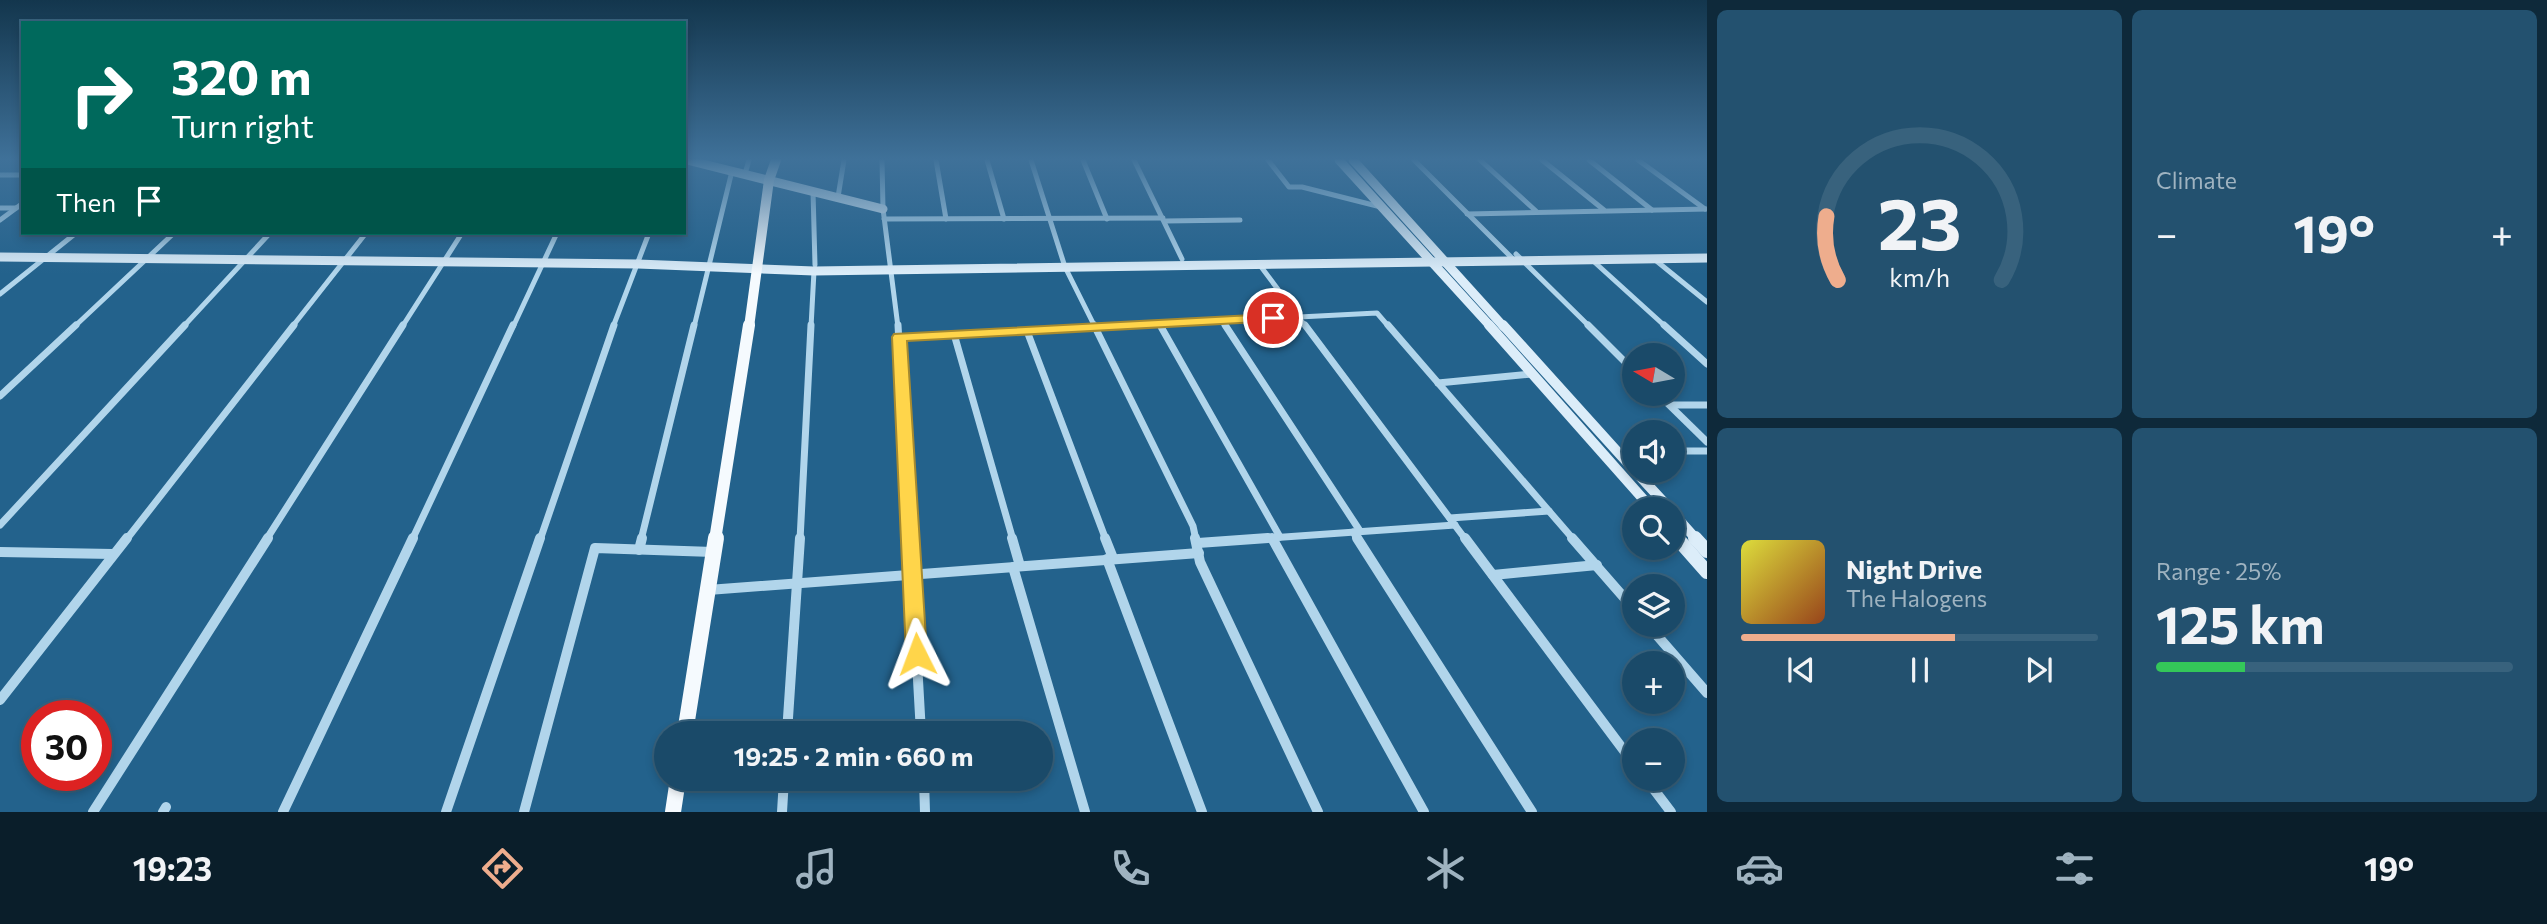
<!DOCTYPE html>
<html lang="en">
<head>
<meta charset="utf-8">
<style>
  body { margin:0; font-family:Commissioner,sans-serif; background:#23516f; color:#f1f3f6; height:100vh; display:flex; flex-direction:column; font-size:26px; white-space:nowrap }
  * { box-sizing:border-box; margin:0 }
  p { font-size:23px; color:#9fb3c0 }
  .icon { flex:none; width:38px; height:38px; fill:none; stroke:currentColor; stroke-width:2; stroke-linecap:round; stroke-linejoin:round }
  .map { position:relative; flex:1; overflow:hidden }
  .panel { display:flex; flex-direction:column; gap:10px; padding:10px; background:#0e293a; width:840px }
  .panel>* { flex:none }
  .banner { position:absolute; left:21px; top:21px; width:665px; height:214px; border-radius:0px; box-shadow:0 4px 10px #0003,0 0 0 2px #38627d; background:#00695c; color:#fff; overflow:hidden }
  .needle { width:46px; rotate:280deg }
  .tools { position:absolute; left:1622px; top:343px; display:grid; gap:14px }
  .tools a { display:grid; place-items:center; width:63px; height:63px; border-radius:50%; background:#1a4a69; box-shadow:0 4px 10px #0003,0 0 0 2px #38627d; font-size:35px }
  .speed { position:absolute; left:21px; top:700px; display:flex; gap:14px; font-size:35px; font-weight:700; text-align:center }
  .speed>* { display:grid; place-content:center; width:91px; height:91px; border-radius:50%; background:#1a4a69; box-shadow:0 4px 10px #0003,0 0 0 2px #38627d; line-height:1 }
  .speed .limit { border:10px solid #d22; background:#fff; color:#111 }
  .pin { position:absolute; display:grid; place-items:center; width:60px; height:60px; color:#fff; margin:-30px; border:4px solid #fff; border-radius:50%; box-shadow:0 2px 7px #0007 }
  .me { position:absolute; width:77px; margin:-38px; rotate:357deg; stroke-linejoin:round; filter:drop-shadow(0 0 5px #0008) }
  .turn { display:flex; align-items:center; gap:24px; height:147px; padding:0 35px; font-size:32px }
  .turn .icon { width:91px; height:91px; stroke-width:2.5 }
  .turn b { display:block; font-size:49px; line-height:60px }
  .then { display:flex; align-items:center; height:66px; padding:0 35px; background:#0003; gap:14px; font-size:26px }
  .big { font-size:52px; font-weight:700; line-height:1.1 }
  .panel .card { flex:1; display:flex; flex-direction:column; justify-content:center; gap:10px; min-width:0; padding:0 24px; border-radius:10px; background:#23516f }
  .panel .dial { align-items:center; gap:0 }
  .dial svg { height:182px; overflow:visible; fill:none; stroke:#38627d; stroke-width:7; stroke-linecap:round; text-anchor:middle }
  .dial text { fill:#f1f3f6; stroke:none }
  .song { display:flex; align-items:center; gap:21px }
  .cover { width:84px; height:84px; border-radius:10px; background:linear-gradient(135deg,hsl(60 70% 55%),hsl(20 70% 35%)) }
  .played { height:7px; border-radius:4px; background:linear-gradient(90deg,#eead8d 60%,#38627d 60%) }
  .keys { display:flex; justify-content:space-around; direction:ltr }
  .heat { display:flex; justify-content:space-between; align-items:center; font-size:38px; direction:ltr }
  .charge { height:10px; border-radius:5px; background:linear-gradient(90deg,#34c759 25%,#38627d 0) }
  .panel .tiles { flex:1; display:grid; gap:10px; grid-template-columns:repeat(2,1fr) }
  .trip { position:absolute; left:654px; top:721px; width:399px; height:70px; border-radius:35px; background:#1a4a69; box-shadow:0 4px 10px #0003,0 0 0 2px #38627d; font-weight:700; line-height:70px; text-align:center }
  .dock { display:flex; height:112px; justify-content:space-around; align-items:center; background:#0a1e2a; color:#9fb3c0 }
  .dock .icon { width:49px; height:49px }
  .dock .current { color:#eead8d }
  .dock b { font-size:32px; color:#f1f3f6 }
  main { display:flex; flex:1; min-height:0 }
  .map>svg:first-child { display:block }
</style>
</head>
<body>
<main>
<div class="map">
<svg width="1707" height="812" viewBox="0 0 1707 812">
  <rect width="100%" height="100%" fill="#23628c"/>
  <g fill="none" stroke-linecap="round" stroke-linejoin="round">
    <!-- street-far2 -->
    <g stroke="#b1d5eb" stroke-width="5">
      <polyline points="882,160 883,209 898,327"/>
      <polyline points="936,160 946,219"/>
      <polyline points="987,160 1004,219"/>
      <polyline points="1031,160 1065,267 1095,327"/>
      <polyline points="1083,160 1107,219"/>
      <polyline points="1134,160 1182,259"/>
      <polyline points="1268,160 1289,187 1302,187 1381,207"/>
      <polyline points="1414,160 1514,260"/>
      <polyline points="1480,160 1536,211"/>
      <polyline points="1542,160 1604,210"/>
      <polyline points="1589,160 1652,210"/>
      <polyline points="1638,160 1705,209"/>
      <polyline points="745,174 749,160"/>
      <polyline points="0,175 23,175"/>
      <polyline points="813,191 815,265"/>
      <polyline points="838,197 844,160"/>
      <polyline points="0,208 16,208"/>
      <polyline points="1467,214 1707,209"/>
      <polyline points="884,219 1163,218"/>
      <polyline points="0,220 23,203"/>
      <polyline points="1164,221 1240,220"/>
      <polyline points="1516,254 1590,327"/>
      <polyline points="1591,259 1666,327"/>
      <polyline points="1654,259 1707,302"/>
      <polyline points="1259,264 1306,327"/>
      <polyline points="0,294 76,233"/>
      <polyline points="1222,321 1226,327"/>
      <polyline points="1159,324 1161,327"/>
      <polyline points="74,327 174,233"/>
      <polyline points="183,327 270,233"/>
      <polyline points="292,327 366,233"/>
      <polyline points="402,327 462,233"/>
      <polyline points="513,327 557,233"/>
      <polyline points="613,327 649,233"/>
      <polyline points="694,327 732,171"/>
      <polyline points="811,327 814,271"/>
      <polyline points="1100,327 1377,313 1389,327"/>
    </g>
    <!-- street-far1 -->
    <g stroke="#b1d5eb" stroke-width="7">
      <polyline points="898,325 910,540"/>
      <polyline points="1094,325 1193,526 1196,540"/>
      <polyline points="1160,325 1280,537"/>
      <polyline points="1225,325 1360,531"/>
      <polyline points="1305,325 1466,540"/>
      <polyline points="1388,325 1574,540"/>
      <polyline points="1588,325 1634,371"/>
      <polyline points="1664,325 1707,364"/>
      <polyline points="1027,331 1106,540"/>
      <polyline points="954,334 1013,540"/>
      <polyline points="899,337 1135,325"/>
      <polyline points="1438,383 1532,374"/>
      <polyline points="1658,394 1707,442"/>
      <polyline points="0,396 76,325"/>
      <polyline points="1670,405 1707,405"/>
      <polyline points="1673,451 1707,451"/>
      <polyline points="1619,452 1634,452"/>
      <polyline points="1450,518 1549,511"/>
      <polyline points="0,525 185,325"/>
      <polyline points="1353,532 1358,540"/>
      <polyline points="126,540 294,325"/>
      <polyline points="266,540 403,325"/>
      <polyline points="412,540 513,325"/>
      <polyline points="540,540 614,325"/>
      <polyline points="641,540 694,325"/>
      <polyline points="800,540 811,325"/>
      <polyline points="1243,540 1455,525"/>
    </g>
    <!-- street -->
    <g stroke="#b1d5eb" stroke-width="10">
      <polyline points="910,538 921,733"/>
      <polyline points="1012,538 1020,566"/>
      <polyline points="1105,538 1113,558"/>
      <polyline points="1195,538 1200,562 1318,812"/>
      <polyline points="1272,538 1424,812"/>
      <polyline points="1357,538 1532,812"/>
      <polyline points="1465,538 1634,764"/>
      <polyline points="1572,538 1634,609"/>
      <polyline points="1198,543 1268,538"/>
      <polyline points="639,550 642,538"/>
      <polyline points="0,552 113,554"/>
      <polyline points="1107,559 1202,812"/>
      <polyline points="1013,567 1085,812"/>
      <polyline points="1493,575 1597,565"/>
      <polyline points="708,590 1199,553"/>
      <polyline points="1648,625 1707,693"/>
      <polyline points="0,700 127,538"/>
      <polyline points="787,733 800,538"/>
      <polyline points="924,779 925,812"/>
      <polyline points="1646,779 1671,812"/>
      <polyline points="93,812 268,538"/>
      <polyline points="163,812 166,807"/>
      <polyline points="283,812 413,538"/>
      <polyline points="446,812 540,538"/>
      <polyline points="524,812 595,548 713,552"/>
      <polyline points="782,812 784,779"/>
    </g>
    <!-- secondary-far2 -->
    <g stroke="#dcedf9" stroke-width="9">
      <polyline points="687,160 883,209"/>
      <polyline points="1339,160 1491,327"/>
      <polyline points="1353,160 1504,327"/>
      <polyline points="0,257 638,264 814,271 1707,258"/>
    </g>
    <!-- secondary-far1 -->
    <g stroke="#dcedf9" stroke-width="10">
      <polyline points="1489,325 1652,509"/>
      <polyline points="1503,325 1634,470"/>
      <polyline points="1635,471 1670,509"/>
      <polyline points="1673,513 1697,540"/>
      <polyline points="1673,533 1679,540"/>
    </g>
    <!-- secondary -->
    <g stroke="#dcedf9" stroke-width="14">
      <polyline points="1677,538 1707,572"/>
      <polyline points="1695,538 1707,551"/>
    </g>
    <!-- primary-far2 -->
    <polyline stroke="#f5fafe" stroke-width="10" points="749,327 769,180 776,160"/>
    <!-- primary-far1 -->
    <polyline stroke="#f5fafe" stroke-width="12" points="715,540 749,325"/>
    <!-- primary -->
    <g stroke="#f5fafe" stroke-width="16">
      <polyline points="685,733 716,538"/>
      <polyline points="673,812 678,779"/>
    </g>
  </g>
  <!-- sky -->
  <linearGradient id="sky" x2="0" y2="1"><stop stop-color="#13364d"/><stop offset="0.58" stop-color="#3f7199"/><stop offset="1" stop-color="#3f7199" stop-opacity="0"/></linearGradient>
  <rect width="1707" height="274" fill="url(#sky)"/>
  <!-- route -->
  <polygon fill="#ffd54a" stroke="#a68a30" stroke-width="2" points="1273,314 1280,318 1278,321 907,341 927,654 924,660 917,663 909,660 906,654 892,337 894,334"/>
</svg>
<div class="tools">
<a><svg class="needle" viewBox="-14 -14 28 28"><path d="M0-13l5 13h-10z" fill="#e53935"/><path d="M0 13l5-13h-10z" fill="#9fb3c0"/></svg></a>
<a><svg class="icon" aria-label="sound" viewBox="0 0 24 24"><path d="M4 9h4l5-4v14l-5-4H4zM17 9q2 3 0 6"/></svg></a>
<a><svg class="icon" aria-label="search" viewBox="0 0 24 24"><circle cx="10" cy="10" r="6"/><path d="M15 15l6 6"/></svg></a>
<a><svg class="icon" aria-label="layers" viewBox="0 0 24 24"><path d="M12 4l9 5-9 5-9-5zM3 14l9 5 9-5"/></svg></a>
<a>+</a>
<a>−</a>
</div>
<div class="speed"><div class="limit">30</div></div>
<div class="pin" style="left:1273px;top:318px;background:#d93025"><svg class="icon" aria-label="arrive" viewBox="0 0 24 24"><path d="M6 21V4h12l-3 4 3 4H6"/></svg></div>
<svg class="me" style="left:917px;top:654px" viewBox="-20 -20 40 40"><path d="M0-17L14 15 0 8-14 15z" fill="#ffd54a" stroke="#fff" stroke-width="4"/></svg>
<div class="trip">19:25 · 2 min · 660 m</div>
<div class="banner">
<div class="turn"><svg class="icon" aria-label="right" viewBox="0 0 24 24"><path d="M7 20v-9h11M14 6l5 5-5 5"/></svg><div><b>320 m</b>Turn right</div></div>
<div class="then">Then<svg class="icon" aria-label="arrive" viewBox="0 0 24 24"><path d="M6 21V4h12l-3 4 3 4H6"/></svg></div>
</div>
</div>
<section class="panel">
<div class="tiles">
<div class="card dial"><svg viewBox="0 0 100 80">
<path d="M14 69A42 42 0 1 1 86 69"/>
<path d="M14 69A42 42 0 0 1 9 41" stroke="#eead8d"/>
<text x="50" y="56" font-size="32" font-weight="700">23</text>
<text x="50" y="72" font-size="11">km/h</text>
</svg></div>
<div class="card"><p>Climate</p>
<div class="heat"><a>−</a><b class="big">19°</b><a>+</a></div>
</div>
<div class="card">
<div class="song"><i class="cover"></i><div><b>Night Drive</b><p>The Halogens</p></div></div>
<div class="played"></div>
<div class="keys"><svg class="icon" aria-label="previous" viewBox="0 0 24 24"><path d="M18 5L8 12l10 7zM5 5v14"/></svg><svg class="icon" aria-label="pause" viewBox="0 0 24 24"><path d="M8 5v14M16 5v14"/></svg><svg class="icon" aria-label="next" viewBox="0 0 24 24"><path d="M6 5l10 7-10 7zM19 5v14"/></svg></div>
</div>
<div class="card"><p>Range · 25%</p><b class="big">125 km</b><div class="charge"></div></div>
</div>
</section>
</main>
<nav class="dock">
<b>19:23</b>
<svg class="icon current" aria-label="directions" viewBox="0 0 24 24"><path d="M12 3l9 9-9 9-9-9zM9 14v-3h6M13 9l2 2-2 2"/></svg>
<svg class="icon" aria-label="music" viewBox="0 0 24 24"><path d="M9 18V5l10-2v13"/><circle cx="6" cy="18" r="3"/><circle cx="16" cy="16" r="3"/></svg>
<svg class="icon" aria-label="phone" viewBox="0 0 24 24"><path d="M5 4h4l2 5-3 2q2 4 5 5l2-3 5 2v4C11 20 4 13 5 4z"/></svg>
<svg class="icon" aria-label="climate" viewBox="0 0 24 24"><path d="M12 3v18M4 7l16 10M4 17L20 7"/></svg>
<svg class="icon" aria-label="car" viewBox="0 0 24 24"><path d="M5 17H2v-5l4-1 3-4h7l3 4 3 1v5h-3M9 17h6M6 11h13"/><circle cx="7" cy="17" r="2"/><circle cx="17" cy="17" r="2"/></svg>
<svg class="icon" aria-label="filters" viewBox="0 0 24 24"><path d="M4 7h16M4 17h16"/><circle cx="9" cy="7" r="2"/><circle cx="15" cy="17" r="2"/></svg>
<b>19°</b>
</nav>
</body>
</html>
